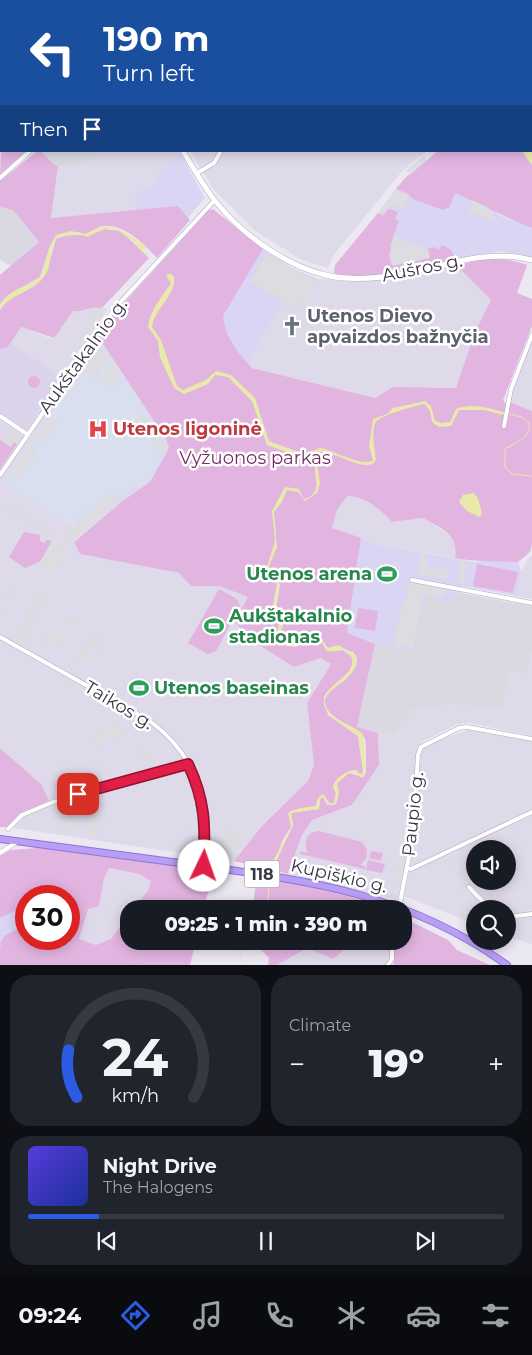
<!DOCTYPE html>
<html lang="en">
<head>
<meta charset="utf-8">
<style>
  body { margin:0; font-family:Montserrat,sans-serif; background:#20242c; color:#f1f3f6; height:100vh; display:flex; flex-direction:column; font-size:19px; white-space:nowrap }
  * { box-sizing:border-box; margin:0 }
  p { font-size:16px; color:#9ea1a6 }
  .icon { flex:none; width:28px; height:28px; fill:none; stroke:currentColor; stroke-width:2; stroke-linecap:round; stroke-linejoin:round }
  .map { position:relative; height:965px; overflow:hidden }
  .side { display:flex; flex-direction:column; gap:10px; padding:10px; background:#0d0f14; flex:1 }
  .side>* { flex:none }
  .guide { position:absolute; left:0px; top:0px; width:532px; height:152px; box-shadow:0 2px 12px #0003; background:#1a4fa0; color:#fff; overflow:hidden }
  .controls { position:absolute; left:466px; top:840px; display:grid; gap:10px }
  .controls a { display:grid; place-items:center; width:50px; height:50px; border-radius:50%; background:#171b24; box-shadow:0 2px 12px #0003; font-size:25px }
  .speed { position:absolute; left:15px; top:885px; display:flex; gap:10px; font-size:25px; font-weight:700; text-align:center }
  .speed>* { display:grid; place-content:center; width:65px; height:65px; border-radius:50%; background:#171b24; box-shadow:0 2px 12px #0003; line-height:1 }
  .speed .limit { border:8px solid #d22; background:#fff; color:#111 }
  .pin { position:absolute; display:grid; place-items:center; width:42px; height:42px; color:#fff; margin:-21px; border-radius:10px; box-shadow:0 2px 8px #0006 }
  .me { position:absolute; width:55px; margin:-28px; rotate:3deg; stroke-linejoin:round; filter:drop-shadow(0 0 4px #0008) }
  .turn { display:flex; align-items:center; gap:18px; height:105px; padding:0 20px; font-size:22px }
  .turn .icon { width:65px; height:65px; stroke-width:2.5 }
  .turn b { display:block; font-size:35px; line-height:42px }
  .then { display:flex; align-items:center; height:48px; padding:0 20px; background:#0003; gap:10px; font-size:19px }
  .big { font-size:38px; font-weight:800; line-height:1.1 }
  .side .card { flex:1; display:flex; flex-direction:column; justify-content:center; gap:8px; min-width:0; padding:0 18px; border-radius:20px; background:#20242c }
  .side .dial { align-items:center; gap:0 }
  .dial svg { height:130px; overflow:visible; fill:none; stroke:#363941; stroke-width:7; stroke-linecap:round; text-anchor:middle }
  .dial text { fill:#f1f3f6; stroke:none }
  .song { display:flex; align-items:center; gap:15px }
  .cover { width:60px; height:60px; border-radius:8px; background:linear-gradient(135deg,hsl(250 70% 55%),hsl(230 70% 35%)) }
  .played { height:5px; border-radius:2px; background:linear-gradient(90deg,#2c5be4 15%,#363941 15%) }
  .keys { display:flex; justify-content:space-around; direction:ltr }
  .heat { display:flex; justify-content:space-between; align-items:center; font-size:28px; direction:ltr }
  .side .tiles { flex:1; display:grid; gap:10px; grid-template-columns:1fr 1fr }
  .card:last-child { grid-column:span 2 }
  .trip { position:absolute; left:120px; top:900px; width:292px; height:50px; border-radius:20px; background:#171b24; box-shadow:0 2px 12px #0003; font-weight:800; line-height:50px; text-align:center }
  .menu { display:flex; height:80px; justify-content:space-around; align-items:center; background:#090b0e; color:#9ea1a6 }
  .menu .icon { width:35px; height:35px }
  .menu .on { color:#2c5be4 }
  .menu b { font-size:22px; color:#f1f3f6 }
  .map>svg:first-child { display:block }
</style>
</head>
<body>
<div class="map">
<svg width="532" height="965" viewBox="0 0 532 965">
  <rect width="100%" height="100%" fill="#ebe8f2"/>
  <!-- residential -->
  <g fill="#dfdae9" fill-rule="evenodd">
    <polygon points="239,0 376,0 238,1"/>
    <polygon points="455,0 532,0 532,13 531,1"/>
    <polygon points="100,151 179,151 180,153 167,163 151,186 134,192 136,211 51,218 58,166 70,167 101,155"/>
    <polygon points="190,151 427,151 402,171 333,256 328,268 300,259 254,230 214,190"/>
    <polygon points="457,266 491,300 475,332 456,388 393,387 375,398 252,368 251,357 282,304 302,301 305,303 318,279 379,280"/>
    <polygon points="102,306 108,310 94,329 166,439 169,448 150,482 124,500 74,541 80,554 179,573 191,586 219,586 249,597 294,667 321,658 331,664 307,703 314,765 308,781 261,827 234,861 7,827 20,813 49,801 42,785 0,748 0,349 8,347 21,327 52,339 73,311"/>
    <polygon points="532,340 532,411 510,402 512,389"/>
    <polygon points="347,496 356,497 370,501 392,522 423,518 454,538 457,547 455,558 370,543 332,528 337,510"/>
    <polygon points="530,556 532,556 532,599 517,596 521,571"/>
    <polygon points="532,650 532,736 469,723 458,724 422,742 417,755 409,853 397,900 288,874 302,835 312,820 352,805 379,765 378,733 395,734 411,711 452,704 502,710 510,671 527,674"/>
    <polygon points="471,729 532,741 532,810 410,867 421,752 426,745"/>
    <path d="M 532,814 L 532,944 L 508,937 L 508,909 L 475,909 L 475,924 L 404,896 L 409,871 ZM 475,849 L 508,849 L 508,881 L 475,881 Z"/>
    <polygon points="109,868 139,874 151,881 148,891 133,909 129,909 129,914 111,939 96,945 85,942 79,939 88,908 99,906 104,878"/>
    <polygon points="355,941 394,941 394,965 277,965 279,962 307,948 333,959"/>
  </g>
  <!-- commercial -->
  <g fill="#dad5f2">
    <polygon points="180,153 205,198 188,218 178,206 136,211 134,192 151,186 167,163"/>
    <polygon points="396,189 408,194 413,199 450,207 455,193 490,208 501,216 532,228 532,257 500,251 456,260 442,247 439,250 435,249 430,258 390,246 399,221 395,220 398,212 389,208 378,213"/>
    <polygon points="263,249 290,267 318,279 305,303 302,301 294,308 285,303 282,304 251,357 252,368 238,352 226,332 223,316"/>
    <polygon points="361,538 370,543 474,562 490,560 518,562 521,571 517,596 462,586 460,593 447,601 414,650 375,644 347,634"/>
    <polygon points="21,908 26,911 26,924 2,938 0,948 0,918"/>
  </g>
  <!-- industrial -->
  <g fill="#dad9e1">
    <polygon points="41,151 100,151 102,155 70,167 58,166 53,164"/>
    <polygon points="0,207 13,210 39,242 11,266 0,260"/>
    <polygon points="460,593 532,606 532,650 527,674 510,671 502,710 452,704 411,711 395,734 378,733 357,727 375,644 414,650 425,596 447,601"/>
  </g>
  <!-- education -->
  <polygon fill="#dad3ea" points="11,343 61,377 26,430 0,413 0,349 8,347"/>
  <!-- medical -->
  <polygon fill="#d9dfee" points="99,341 143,406 164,447 158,467 146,483 133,488 81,533 5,484"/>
  <!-- green -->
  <g fill="#e2b4e0" fill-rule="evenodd">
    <polygon points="0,0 229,0 1,1 0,123"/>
    <polygon points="1,147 1,151 28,151 0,175"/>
    <path d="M 37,151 L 41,151 L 53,164 L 58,166 L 51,218 L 178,206 L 190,220 L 157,258 C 144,244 124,223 103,226 C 97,227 92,232 85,234 L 78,232 L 57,235 L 50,246 L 40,277 L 7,296 L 0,304 L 0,275 L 39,242 L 13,210 L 0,207 L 0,181 Z"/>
    <path d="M 438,151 L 522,151 L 532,165 L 532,228 C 505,218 481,204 455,193 L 450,207 L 443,210 L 413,199 L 408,194 L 396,189 L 404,179 Z"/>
    <path d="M 388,208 L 398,212 L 395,219 L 399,221 L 390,246 L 430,258 L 428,249 L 435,247 L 439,250 L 442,245 L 451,250 L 456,260 C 430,265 356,285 334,273 L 335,265 L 378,213 L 383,215 Z"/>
    <path d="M 213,209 L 263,249 L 223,316 L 226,332 L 238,352 L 252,368 L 375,398 L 393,387 L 456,388 L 475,332 L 491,300 L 457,266 C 481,258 504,256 527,265 L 517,293 L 532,299 L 532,326 L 503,400 L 508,407 L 510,402 L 532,411 L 532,544 L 530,552 L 518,562 C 497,561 476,562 455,558 C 459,533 441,529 423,518 L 392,522 C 378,508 368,497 347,496 L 337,510 L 332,528 L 361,538 L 347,633 L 375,644 L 357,727 L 378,733 L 379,765 L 352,805 L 312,820 L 302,835 L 288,874 L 234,861 L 261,827 L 308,781 L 314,765 L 307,703 L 331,664 L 321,658 L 294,667 L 253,641 L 235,622 L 248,597 L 219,586 L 191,586 L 179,573 L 80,554 L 74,542 L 124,500 L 150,482 L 169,448 L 166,439 L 98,336 L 113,315 L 208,211 ZM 276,580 L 280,584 L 276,608 L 283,625 L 280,633 L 283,643 L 295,644 L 315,634 L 328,648 L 333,647 L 353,652 L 357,658 L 356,666 C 352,671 348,677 344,681 C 338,685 329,690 326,696 C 317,718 360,726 365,739 C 366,741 366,768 366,773 L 363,777 L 349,773 L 337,783 L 338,799 L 334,805 L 327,804 L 323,796 L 320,799 L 319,809 L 291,813 L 293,825 L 275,863 L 282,841 L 291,827 L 290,811 L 316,806 L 317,801 L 323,794 L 329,803 L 334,803 L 336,793 L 333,787 L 335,782 L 349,771 L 362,774 L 363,769 L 358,736 L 328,715 L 324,697 C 331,682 356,677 352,657 L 343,650 L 327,651 L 320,639 L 314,636 L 295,647 L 281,644 L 278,633 L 279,624 L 273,606 L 277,584 Z"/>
    <path d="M 104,229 L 121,231 L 149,258 L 101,309 C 91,304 83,313 73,311 L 54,338 L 21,327 L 8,347 L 0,349 L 0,310 L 8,300 L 40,281 L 48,267 L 56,239 C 74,231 85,239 104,229 Z"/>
    <circle cx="34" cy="382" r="6"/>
    <polygon points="0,439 10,447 14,442 17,444 0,469"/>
    <polygon points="24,532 40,535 40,541 44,543 47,540 52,541 41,561 25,568 9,557"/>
    <polygon points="477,564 518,572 513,593 473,586"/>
    <polygon points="219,589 237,599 240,606 216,651 208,654 188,643"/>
    <polygon points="358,608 378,611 375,631 355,628"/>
    <polygon points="0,748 42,785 49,801 20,813 7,827 0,827"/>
    <path d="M 319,831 L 362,842 L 367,850 L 366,859 L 360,865 L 365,866 L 365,869 L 300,854 L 300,851 L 308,853 C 303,842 306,832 319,831 Z"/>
    <path d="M 38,848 L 213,871 L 204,909 L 133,909 L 148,891 L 151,881 L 139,874 L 109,868 L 104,878 L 99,906 L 88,909 L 79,939 L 96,945 L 111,939 L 129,914 L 129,941 L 196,941 L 190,965 L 0,965 C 0,929 1,940 26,924 L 26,939 L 69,939 L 69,896 L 26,896 L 26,911 L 21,908 L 0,918 L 0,856 L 10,850 Z"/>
    <polygon points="371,851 383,853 381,861 369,858"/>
    <polygon points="368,860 385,864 382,873 366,870"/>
    <polygon points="257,878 303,885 387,906 387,909 264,909 253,904"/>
    <polygon points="404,918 448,940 457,950 490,965 394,965 394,941 404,941"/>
    <polygon points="260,941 355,941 333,959 307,948 277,965 268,965 269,958 261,950"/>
  </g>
  <!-- parking -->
  <g fill="#dddce1">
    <polygon points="425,155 426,161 410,173 405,171"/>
    <polygon points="396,189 409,196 403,209 392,205 383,215 378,213"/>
    <polygon points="472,200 487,207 495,215 493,221 467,211"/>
    <polygon points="394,236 428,249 430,258 392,266 389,255"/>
    <polygon points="266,254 317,282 305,303 302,301 294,308 250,282"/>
    <polygon points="102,306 106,309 88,336 81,331 98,307 101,309"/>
    <polygon points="99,345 108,359 96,378 83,370"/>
    <polygon points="112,362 120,375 114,385 105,384 100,381"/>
    <polygon points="142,411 148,420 149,419 164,447 163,453 158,451 145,427 139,437 128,431"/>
    <polygon points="50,418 57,423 43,442 36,438"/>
    <polygon points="14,430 20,433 11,447 5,443"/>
    <polygon points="31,446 38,450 19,480 11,475"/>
    <polygon points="112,493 123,496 70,543 65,540 80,518"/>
    <polygon points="0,502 52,531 50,535 0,506"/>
    <polygon points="52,541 67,549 55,572 39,564"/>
    <polygon points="421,555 428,556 426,566 448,570 447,579 417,574"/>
    <polygon points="461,560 467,561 464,576 466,577 465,584 457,583"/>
    <polygon points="410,578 447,584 444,597 423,594 413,648 394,644 403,600 406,600"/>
    <polygon points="12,585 16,588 0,617 0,608"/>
    <polygon points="42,591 47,594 20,643 14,640"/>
    <polygon points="65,615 74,621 57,647 42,639 47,632 58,637 66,624 61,621"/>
    <polygon points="92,631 104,639 97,651 85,644"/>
    <polygon points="78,647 93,655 89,663 74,655"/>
    <polygon points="111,723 125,731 119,740 108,733 100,746 94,742 104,724 109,727"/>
    <polygon points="137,746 153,754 157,772 146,775 145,772 150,771 147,759 135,751"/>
    <polygon points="92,819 102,824 94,839 84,834"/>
    <polygon points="63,820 77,829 75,833 60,825"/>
    <polygon points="225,829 243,837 235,853 218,845"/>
    <polygon points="400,859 405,861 400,885 394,884"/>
  </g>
  <!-- water -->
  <g fill="#e9e9aa">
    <polygon points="531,37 532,37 532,165 522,151 531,151"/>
    <path d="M 104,226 C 122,227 132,237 146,247 L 142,252 L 134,242 L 116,229 L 104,229 L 87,237 L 78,234 L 58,237 C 48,248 53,266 44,277 C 32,293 11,293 0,310 C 0,291 30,287 41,276 L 50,246 L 56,235 L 71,231 L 85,234 Z"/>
    <path d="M 170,273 L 174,277 C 177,294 154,309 152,327 L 161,340 L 177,386 L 183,390 L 206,380 L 216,371 L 231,375 L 255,398 L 269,441 L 304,454 L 320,448 C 334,450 363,468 373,460 L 369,446 L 373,419 L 387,414 L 393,408 L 425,401 L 431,406 L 435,421 L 441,423 L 450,422 L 456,409 C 473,402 490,409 508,413 L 507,416 L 484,410 L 459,410 L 451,426 L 439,427 L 432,422 L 430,411 L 425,404 C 415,406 378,415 375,424 C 371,434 375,449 376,460 L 374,463 C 360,472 332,448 314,452 L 307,457 L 316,460 L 317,463 L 320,483 L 317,493 L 305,501 L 298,492 L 287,490 L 282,502 L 274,512 L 277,547 L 269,566 L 279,582 L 276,608 L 283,625 L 280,633 L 282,641 L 295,644 L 312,633 L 319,635 L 328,648 L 338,645 L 355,654 C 366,681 312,688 328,710 C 338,723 353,725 363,734 L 366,770 L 362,778 L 355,773 L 349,773 L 337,783 L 339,793 L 336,804 L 327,805 L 323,797 L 320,799 L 319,809 L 291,813 L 293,825 L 275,864 L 272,863 L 291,827 L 288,813 L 300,808 L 316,806 L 318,798 L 323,794 L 329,803 L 334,803 L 336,793 L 333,787 C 335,778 347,770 356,770 L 361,775 L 363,772 L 358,736 C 333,718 305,706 341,679 C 348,673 351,670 353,661 C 346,642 338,654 327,651 L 320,639 L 314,636 L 295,647 L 281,645 L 277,633 L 279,624 L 273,606 L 277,584 L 267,567 L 275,541 L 272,511 L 285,487 L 299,489 L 304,499 C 324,493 313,477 315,462 L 267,445 L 252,401 L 228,377 L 215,375 L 208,384 L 184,394 L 174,388 L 160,357 L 158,341 L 148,327 C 149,311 162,297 171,283 L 166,276 Z"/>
    <polygon points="474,493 478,498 482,513 480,517 467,511 459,502 463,495"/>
  </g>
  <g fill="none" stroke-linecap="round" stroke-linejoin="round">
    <!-- stream -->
    <g stroke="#e9e9aa" stroke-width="1">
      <polyline points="133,1 134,0"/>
      <polyline points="0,109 1,108"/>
      <polyline points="143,250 148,255"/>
      <path d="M 507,414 C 516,415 529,417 530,428 L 524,438 L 505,449 L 505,467 L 512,474 L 532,476"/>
      <polyline points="272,868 274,862"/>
      <polyline points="270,883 267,903 270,909"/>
      <polyline points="240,941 240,959 243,963 242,965"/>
      <polyline points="231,965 232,965"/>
    </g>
    <defs>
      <g id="minor">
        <polyline points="436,0 442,1"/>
        <polyline points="429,1 430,0"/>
        <polyline points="531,15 532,15"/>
        <polyline points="197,173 214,163 221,151"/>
        <polyline points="0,178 30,151"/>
        <polyline points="0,416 27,434"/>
        <polyline points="504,426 511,389 532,335"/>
        <polyline points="0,475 115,308 214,201"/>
        <polyline points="412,580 532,603"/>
        <path d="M 0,637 L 150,721 C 203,761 207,805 203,866"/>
        <polyline points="8,829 22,815 53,802 188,764"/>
        <polyline points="0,853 18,841"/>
        <polyline points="407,868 411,869 532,812"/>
        <polyline points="469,887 490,909"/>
        <polyline points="399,908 413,835 418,755 421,747 459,728 467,727 532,739"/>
        <polyline points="508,917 532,914"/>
        <polyline points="388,965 392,959 392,941"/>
      </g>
      <g id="tertiary">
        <polyline points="232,1 234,0"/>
        <path d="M 183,151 C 193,168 204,187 216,202 C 241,233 283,264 322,274 C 348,282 382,278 409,273 C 450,264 490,249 532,260"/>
      </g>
      <path id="primary" d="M 0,839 C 65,848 130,856 195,865 C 311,881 409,894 507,965"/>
    </defs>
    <!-- minor casing -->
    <use href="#minor" stroke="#b0abbd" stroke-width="5"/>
    <!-- tertiary casing -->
    <use href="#tertiary" stroke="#b0abbd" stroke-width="6"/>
    <!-- primary casing -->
    <use href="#primary" stroke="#8f70d8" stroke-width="8"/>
    <!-- minor -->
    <use href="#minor" stroke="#fff" stroke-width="4"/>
    <!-- tertiary -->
    <use href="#tertiary" stroke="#fff" stroke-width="5"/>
    <!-- primary -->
    <use href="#primary" stroke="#b99ff4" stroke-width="6"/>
  </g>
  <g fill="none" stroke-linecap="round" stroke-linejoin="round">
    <defs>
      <path id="route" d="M 78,794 L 188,764 C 206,802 205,826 204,866"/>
    </defs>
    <!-- route casing -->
    <use href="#route" stroke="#92132f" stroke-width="12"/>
    <!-- route -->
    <use href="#route" stroke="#e11d48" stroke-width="9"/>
  </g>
  <!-- icons -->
  <defs>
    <symbol id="church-bare" viewBox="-9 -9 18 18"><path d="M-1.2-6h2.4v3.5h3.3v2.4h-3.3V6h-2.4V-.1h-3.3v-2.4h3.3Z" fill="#6b7280" stroke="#fff" stroke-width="2.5" paint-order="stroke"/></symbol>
    <symbol id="hospital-bare" viewBox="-9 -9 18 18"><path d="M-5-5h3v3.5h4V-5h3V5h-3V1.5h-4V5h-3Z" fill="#e0444e" stroke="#fff" stroke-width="2.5" paint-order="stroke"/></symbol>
    <symbol id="stadium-bare" viewBox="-9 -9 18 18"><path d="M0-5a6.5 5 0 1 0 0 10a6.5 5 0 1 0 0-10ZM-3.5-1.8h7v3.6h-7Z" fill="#2e9e5b" stroke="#fff" stroke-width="2.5" paint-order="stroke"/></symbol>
  </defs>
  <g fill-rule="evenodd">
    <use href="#church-bare" x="278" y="312" width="28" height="28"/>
    <use href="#hospital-bare" x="84" y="415" width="28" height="28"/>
    <use href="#stadium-bare" x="373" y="560" width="28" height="28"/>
    <use href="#stadium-bare" x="200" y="612" width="28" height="28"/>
    <use href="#stadium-bare" x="125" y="674" width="28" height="28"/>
  </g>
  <g text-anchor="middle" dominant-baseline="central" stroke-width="5" stroke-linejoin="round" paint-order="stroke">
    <!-- shield labels -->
    <rect fill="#fff" stroke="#75737d" stroke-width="1" x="244.5" y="860.5" width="35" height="27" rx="4"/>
    <g font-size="16" font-weight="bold" fill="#3a3745">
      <text x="262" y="874">118</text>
    </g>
    <!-- street labels -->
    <g font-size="18" fill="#3a3745" stroke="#fff">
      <text transform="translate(422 268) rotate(-11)">Aušros g.</text>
      <text transform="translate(83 356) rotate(-54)">Aukštakalnio g.</text>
      <text transform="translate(119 705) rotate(31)">Taikos g.</text>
      <text transform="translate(413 814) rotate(-84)">Paupio g.</text>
      <text transform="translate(339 876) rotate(13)">Kupiškio g.</text>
    </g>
    <!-- worship labels -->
    <g font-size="18" font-weight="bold" fill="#5b616d" stroke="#fff" text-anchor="start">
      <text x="307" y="316">Utenos Dievo<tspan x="307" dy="21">apvaizdos bažnyčia</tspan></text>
    </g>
    <!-- health labels -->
    <g font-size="18" font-weight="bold" fill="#be3a42" stroke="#fff" text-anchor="start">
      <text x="113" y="429">Utenos ligoninė</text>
    </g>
    <!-- park labels -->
    <g font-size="18" fill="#713062" stroke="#fff">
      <text x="255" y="458">Vyžuonos parkas</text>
    </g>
    <!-- leisure labels -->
    <g font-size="18" font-weight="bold" fill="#27864d" stroke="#fff" text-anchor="start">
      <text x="372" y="574" text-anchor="end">Utenos arena</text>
      <text x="229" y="616">Aukštakalnio<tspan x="229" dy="21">stadionas</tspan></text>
      <text x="154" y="688">Utenos baseinas</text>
    </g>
  </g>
</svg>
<div class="controls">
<a><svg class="icon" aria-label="sound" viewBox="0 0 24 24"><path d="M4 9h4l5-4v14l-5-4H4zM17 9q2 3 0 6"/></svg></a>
<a><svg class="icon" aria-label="search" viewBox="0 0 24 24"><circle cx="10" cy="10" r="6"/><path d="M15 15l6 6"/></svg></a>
</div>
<div class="speed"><div class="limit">30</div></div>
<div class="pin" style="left:78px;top:794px;background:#d93025"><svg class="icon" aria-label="arrive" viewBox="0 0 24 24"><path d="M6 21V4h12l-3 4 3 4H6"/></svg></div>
<svg class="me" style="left:204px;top:866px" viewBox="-20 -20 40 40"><circle r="19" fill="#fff"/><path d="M0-13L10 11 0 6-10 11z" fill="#e11d48"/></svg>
<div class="trip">09:25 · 1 min · 390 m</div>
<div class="guide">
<div class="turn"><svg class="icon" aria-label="left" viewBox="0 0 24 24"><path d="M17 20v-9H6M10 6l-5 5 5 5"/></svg><div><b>190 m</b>Turn left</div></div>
<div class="then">Then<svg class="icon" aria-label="arrive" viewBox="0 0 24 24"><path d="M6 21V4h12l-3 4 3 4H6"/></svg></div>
</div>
</div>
<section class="side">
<div class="tiles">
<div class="card dial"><svg viewBox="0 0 100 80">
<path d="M14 69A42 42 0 1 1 86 69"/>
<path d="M14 69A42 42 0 0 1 9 40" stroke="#2c5be4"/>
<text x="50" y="56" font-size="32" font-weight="700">24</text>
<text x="50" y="72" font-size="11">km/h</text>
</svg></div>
<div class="card"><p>Climate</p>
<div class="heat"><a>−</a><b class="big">19°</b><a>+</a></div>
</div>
<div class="card">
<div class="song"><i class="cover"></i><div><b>Night Drive</b><p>The Halogens</p></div></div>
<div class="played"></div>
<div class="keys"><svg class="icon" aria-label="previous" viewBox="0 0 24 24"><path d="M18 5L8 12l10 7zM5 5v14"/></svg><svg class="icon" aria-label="pause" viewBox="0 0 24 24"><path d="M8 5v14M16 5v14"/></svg><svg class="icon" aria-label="next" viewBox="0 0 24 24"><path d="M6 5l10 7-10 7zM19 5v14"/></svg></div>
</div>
</div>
</section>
<nav class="menu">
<b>09:24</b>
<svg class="icon on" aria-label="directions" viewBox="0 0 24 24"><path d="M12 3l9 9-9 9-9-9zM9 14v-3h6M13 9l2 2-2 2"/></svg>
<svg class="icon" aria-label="music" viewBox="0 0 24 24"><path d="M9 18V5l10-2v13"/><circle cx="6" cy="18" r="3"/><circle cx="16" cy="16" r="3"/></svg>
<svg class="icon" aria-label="phone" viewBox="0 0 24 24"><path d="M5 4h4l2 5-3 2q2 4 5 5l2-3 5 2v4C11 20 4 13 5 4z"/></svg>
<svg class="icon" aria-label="climate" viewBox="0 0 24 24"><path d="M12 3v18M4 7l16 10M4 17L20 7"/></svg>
<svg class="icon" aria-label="car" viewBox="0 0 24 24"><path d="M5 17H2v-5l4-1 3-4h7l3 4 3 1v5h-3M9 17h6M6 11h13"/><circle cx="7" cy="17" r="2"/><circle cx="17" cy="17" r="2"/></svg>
<svg class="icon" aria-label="filters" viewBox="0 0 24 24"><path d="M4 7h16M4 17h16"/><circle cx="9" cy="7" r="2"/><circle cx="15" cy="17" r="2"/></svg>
</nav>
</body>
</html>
